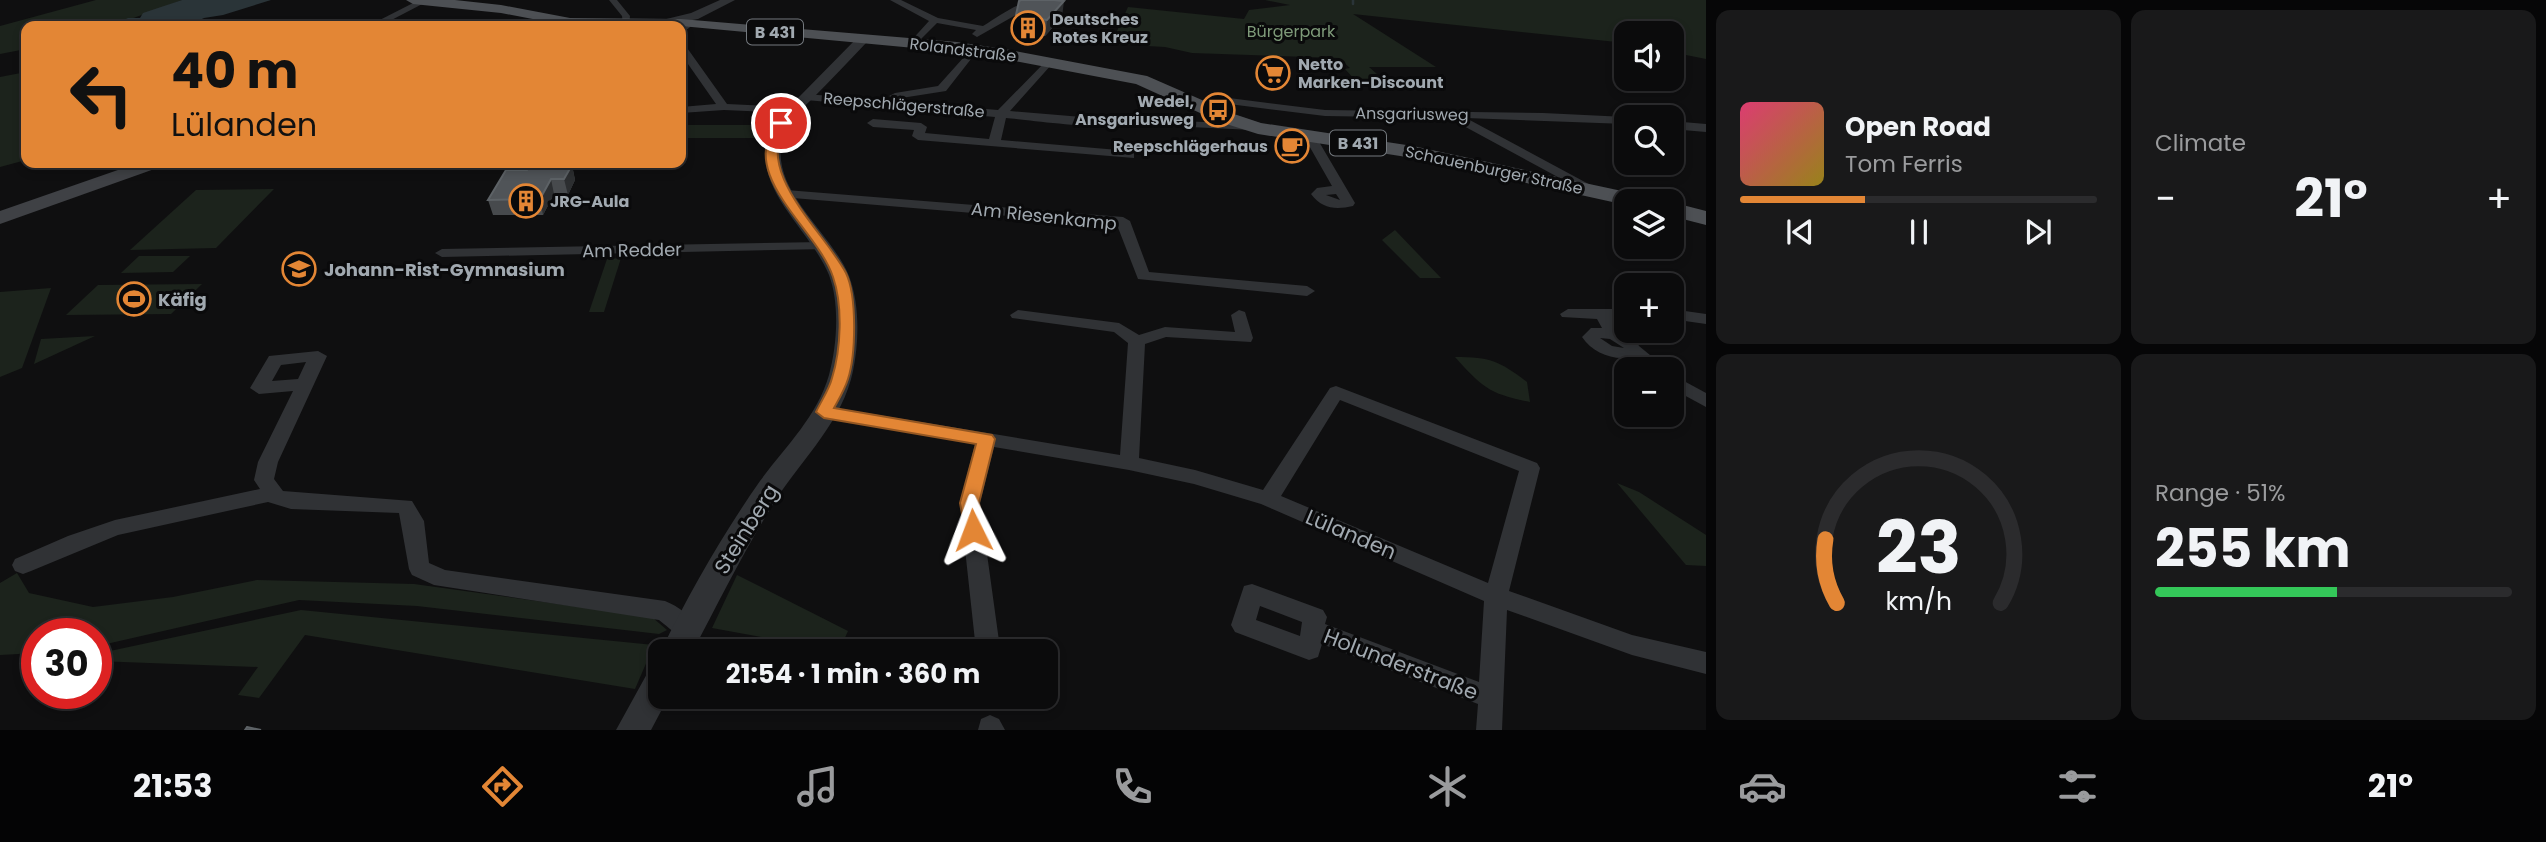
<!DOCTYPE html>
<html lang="en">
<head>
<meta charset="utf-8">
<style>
  body { margin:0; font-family:Poppins,sans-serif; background:#19191a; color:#f1f3f6; height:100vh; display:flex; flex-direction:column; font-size:26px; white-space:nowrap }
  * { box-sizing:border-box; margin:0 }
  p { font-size:23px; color:#9a9b9d }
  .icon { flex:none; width:38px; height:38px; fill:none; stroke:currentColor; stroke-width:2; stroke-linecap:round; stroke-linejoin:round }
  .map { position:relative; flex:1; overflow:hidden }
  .sheet { display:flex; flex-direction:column; gap:10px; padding:10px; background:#060607; width:840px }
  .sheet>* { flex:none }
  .top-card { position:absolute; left:21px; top:21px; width:665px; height:147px; border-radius:14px; box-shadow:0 4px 10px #0003,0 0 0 2px #2b2b2d; background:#e38635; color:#111; overflow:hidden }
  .fabs { position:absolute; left:1614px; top:21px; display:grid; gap:14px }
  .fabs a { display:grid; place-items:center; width:70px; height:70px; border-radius:14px; background:#0b0b0c; box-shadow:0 4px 10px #0003,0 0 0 2px #2b2b2d; font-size:35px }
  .speed { position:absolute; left:21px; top:618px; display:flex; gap:14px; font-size:35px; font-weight:700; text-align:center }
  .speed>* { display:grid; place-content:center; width:91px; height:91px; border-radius:50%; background:#0b0b0c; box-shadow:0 4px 10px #0003,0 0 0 2px #2b2b2d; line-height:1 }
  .speed .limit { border:10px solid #d22; background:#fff; color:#111 }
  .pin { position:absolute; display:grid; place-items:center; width:60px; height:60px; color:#fff; margin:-30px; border:4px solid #fff; border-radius:50%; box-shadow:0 2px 7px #0007 }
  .me { position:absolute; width:77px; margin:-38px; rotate:357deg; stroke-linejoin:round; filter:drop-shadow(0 0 5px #0008) }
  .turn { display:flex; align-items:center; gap:24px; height:147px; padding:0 35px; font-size:32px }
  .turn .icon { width:91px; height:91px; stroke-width:2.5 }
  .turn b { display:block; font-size:49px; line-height:60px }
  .big { font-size:52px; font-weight:700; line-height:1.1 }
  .sheet .tile { flex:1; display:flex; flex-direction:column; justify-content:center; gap:10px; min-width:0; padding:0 24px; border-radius:14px; background:#19191a }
  .sheet .dial { align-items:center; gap:0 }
  .dial svg { height:182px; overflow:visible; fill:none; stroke:#2b2b2d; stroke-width:7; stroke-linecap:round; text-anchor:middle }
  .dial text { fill:#f1f3f6; stroke:none }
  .song { display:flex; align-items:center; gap:21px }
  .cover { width:84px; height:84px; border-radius:10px; background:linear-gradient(135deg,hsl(340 70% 55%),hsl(50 70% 35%)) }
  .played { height:7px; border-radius:4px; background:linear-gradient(90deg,#e38635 35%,#2b2b2d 35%) }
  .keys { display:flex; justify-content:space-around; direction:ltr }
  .heat { display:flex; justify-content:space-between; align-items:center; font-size:38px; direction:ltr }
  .charge { height:10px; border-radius:5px; background:linear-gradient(90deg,#34c759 51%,#2b2b2d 0) }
  .sheet .tiles { flex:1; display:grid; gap:10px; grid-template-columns:repeat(2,1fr) }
  .trip { position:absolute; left:648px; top:639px; width:410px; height:70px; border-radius:14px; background:#0b0b0c; box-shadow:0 4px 10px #0003,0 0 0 2px #2b2b2d; font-weight:700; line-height:70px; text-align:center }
  .menu { display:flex; height:112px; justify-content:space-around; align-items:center; background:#040405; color:#9a9b9d }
  .menu .icon { width:49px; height:49px }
  .menu .current { color:#e38635 }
  .menu b { font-size:32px; color:#f1f3f6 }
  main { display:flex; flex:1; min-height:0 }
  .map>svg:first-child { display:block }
</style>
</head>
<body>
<main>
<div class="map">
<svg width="1706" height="730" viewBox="0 0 1706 730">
  <rect width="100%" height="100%" fill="#0f0f10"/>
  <!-- green -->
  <g fill="#1c231c">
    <polygon points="96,0 182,0 112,26 26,26 26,49 0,54 0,26"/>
    <polygon points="1265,0 1706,0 1706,59 1671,52 1671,33 1626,33 1626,43 1353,14 1436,67 1369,67 1385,81 1356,81 1345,69 1350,68 1339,58 1192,53 1165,47 1111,44 1128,7 1244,19 1249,10 1290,5"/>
    <polygon points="26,72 26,160 0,167 0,77"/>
    <polygon points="681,125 765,125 759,138 681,138"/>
    <polygon points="274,189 216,248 130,250 196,190"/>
    <polygon points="1395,230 1441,278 1420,278 1382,240"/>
    <polygon points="139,256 190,256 173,272 121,273"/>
    <polygon points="621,258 604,312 589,312 607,259"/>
    <polygon points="202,284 171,314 66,315 98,285"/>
    <polygon points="51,288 22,368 0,377 0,292"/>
    <polygon points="95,336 34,364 41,339"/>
    <path d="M 1455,357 C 1491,357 1499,361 1527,382 L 1530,402 C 1489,394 1482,387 1455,357 Z"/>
    <polygon points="1617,483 1639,492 1706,535 1706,566 1686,565"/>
    <polygon points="17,573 29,593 93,607 173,597 257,580 414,584 652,617 667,630 659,634 417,606 299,600 102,645 96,646 96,634 37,634 37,653 0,655 0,583"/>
    <polygon points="737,575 848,631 839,651 712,628"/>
    <polygon points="301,610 654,645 635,689 305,635 259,698 238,695 258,667 96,661 96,654"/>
  </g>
  <!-- water -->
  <polygon fill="#2a3438" points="182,0 271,0 223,15 204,18 187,26 112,26 128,18 140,18 143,13"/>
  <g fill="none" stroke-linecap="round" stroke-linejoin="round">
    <!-- stream -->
    <polyline stroke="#2a3438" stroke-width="2.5" points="1353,0 1353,4"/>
    <!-- pedestrian -->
    <g fill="#303235" fill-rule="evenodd">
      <polygon points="609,0 617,0 630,16 629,25 623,25 622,16"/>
      <polygon points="1130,119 1253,124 1258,127 1253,130 1127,124 1127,120"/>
    </g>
    <!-- minor -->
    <g fill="#303235" fill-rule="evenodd">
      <polygon points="419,0 428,1 380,26 368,26"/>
      <path d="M 890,0 L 901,0 L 938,18 L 983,26 C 1003,14 1019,0 1042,0 L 977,37 L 972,34 L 976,30 L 937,23 L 914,46 L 909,43 L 929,21 Z"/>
      <polygon points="686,22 694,24 681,34 681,26"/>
      <polygon points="681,44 685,45 727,104 793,107 799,110 793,113 724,110 681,113 681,107 716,104 681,54"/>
      <polygon points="973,47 978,50 946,91 895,99 889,96 895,93 938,86"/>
      <path d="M 1048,59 L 1052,60 L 1052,64 L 1010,111 L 1094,118 L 1130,118 L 1136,122 C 1121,133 1029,120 1006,118 L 1001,140 L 1130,151 L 1134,152 L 1134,158 L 918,140 L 912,136 L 914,130 L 873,127 L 867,123 L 873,119 L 921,123 L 927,127 L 925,133 L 989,139 L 995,117 L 806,100 L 800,97 L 806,94 L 998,110 Z"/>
      <polygon points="1229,98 1325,110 1543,113 1626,117 1626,124 1466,118 1596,188 1598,191 1591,195 1449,118 1325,116 1229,104 1199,108 1193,105 1199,102"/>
      <polygon points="1671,121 1706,124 1706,132 1671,129"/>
      <path d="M 1309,131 L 1315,135 L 1355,203 L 1353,206 C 1336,210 1322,209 1311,194 L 1317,188 L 1332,186 L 1303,135 ZM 1336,194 L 1340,200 L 1326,195 Z"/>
      <polygon points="786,190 1123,217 1130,221 1149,272 1307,286 1315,291 1307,296 1138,279 1117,225 781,197 779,194"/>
      <polygon points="822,242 829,246 827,249 442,257 435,253 442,249"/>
      <path d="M 1568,309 L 1626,309 L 1626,319 L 1614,319 L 1621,331 L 1634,337 L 1639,346 L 1667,369 L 1647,369 L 1632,357 C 1613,361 1593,353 1582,337 L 1591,328 L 1602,328 L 1597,319 L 1562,317 L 1560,314 ZM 1600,338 L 1610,339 L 1624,348 L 1612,346 Z"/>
      <polygon points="1671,309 1706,314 1706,324 1671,319"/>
      <path d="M 1018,310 L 1119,323 L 1139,335 L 1165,327 L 1235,332 L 1231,315 L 1239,310 L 1245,312 L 1253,338 L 1251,342 L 1166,337 L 1145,344 L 1139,458 L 1195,470 L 1263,490 L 1330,388 L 1336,386 L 1537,463 L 1540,468 L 1509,591 L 1632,635 L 1706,652 L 1706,674 L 1632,655 L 1507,610 L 1502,730 L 1476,730 L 1478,704 L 1322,644 L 1318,657 L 1309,660 L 1235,632 L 1231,625 L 1244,586 L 1252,584 L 1323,610 L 1327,617 L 1325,624 L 1479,682 L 1484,601 L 1261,504 L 1194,484 L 1129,470 L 994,447 L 980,503 L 999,641 L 996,648 L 988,651 L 978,648 L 975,641 L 960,503 L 975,444 L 824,418 L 817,416 L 815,412 L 817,408 L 824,406 L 1120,455 L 1128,343 L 1114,332 L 1012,318 L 1010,315 ZM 1340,400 L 1519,471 L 1488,583 L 1281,496 ZM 1260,606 L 1302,622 L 1300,636 L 1256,620 Z"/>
      <path d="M 318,351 L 327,356 L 278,462 L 274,479 L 283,491 L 412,501 L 424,521 L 429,563 L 445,570 L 665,601 C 678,606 693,617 699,629 L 695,636 C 680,641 671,629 659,620 L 434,585 L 412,575 L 409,569 L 399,513 L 291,509 L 268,502 L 118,535 L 31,571 L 23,574 L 15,571 L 12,565 L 15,559 L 68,536 L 115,520 L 260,489 L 254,480 L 258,462 L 293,391 L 259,394 L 250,388 L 269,356 ZM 306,362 L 298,379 L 272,381 L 281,365 Z"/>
      <polygon points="1671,374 1706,393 1706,407 1671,388"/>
      <polygon points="990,715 999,719 1005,730 978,730 981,719"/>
    </g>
    <!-- tertiary -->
    <g fill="#303235" fill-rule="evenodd">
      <polygon points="720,0 735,0 698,19 660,26 654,22 691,13"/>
      <path d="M 862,36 L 866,37 L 866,43 C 848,62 830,81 811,100 C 803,108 792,117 787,128 C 759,183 831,230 849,276 C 860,305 859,342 853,371 C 843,420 804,457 777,498 C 746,547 720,599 693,651 L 661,651 C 689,593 723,534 760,481 C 785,447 817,417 829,375 C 837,346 840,304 829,275 C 809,226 743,183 773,125 C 778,114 789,106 798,98 C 818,78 838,57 858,37 Z"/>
      <polygon points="660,668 660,696 669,696 651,730 616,730 648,672"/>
    </g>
    <!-- secondary -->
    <polygon fill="#3f4145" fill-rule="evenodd" points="138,163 163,163 160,167 0,224 0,211"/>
    <!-- primary -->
    <g fill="#4d5054" fill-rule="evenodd">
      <polygon points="406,0 455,0 501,5 570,18 681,19 957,42 1010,50 1147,76 1234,114 1261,123 1413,146 1636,194 1644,196 1647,201 1626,201 1626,205 1413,158 1258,134 1220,122 1136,84 1010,60 957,52 681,26 569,26 501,13 413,4"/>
      <polygon points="1671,202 1706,211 1706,225 1671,216"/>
    </g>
  </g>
  <!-- wall -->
  <g fill="#474a4d">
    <polygon points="1016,15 1062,17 1045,36 1014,32"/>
    <polygon points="572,165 575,180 568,195 554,194 543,215 493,215 488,200 527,170"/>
  </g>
  <!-- shaded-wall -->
  <g fill="#2c2e30">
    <polygon points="1064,1 1062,17 1045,36 1047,20"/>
    <polygon points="572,165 575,180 568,195 564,179"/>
    <polygon points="551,179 554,194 543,215 540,199"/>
  </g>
  <!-- building -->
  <g fill="#505458" stroke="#5d6266" stroke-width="2">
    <polygon points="1021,0 1054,0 1064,1 1047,20 1016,15 1019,1"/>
    <polygon points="529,165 572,165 564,179 551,179 540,199 488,200 506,170 527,170"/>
    <polygon points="247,727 261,730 245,730"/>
  </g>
  <!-- route -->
  <path fill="#e38635" stroke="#945722" stroke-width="2" d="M 777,121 L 787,123 C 752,171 824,231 846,273 C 857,296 856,354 848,379 C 845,389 839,399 834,408 L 992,435 L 995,439 L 979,503 L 983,530 L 980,536 L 973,538 L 966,536 L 960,503 L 976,444 L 824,418 L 816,412 C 821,401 829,390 832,378 C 841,349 843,306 833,277 C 817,228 736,176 777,121 Z"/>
  <!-- icons -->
  <defs>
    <symbol id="building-ring" viewBox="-11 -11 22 22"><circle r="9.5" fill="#0a0a0b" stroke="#e38635" stroke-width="1.5"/><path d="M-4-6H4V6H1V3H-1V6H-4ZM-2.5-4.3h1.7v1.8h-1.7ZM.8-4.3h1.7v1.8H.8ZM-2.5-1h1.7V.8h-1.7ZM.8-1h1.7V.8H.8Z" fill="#e38635"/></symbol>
    <symbol id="supermarket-ring" viewBox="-11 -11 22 22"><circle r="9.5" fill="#0a0a0b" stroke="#e38635" stroke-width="1.5"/><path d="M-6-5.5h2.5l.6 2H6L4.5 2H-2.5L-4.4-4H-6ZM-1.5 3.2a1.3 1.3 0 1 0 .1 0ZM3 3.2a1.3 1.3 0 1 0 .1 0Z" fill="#e38635"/></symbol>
    <symbol id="bus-ring" viewBox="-11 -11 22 22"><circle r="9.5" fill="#0a0a0b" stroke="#e38635" stroke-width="1.5"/><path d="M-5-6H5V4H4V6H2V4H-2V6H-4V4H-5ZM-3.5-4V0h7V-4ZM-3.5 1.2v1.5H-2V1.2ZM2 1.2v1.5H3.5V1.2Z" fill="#e38635"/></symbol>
    <symbol id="cafe-ring" viewBox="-11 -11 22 22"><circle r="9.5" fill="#0a0a0b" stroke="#e38635" stroke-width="1.5"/><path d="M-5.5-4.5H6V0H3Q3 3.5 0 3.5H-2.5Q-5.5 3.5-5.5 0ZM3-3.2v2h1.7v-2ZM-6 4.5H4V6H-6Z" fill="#e38635"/></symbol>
    <symbol id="school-ring" viewBox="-11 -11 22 22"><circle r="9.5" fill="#0a0a0b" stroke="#e38635" stroke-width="1.5"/><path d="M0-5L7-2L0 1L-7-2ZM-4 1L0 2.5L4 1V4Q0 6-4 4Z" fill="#e38635"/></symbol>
    <symbol id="stadium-ring" viewBox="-11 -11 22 22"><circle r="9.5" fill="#0a0a0b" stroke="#e38635" stroke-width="1.5"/><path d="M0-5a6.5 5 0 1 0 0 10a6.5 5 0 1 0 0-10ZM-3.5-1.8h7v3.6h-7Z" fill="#e38635"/></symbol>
  </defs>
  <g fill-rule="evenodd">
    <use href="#building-ring" x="1009" y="9" width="38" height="38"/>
    <use href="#supermarket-ring" x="1254" y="54" width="38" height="38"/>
    <use href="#bus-ring" x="1199" y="91" width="38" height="38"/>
    <use href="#cafe-ring" x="1273" y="127" width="38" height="38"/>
    <use href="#building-ring" x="507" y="182" width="38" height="38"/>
    <use href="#school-ring" x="280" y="250" width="38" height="38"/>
    <use href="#stadium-ring" x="115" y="280" width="38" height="38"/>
  </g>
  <g text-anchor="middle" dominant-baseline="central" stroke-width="6" stroke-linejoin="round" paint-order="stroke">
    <!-- far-poi labels -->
    <g font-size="16" font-weight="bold" fill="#a1a9b0" stroke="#0a0a0b" text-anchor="start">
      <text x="1052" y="19">Deutsches<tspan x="1052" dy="18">Rotes Kreuz</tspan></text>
      <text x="1298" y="64">Netto<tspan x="1298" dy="18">Marken-Discount</tspan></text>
      <text x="1194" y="101" text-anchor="end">Wedel,<tspan x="1194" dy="18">Ansgariusweg</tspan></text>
      <text x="1268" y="146" text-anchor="end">Reepschlägerhaus</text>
      <text x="550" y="201">JRG-Aula</text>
    </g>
    <!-- far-park labels -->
    <g font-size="16" fill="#7e9a79" stroke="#0a0a0b">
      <text x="1291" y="31">Bürgerpark</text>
    </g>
    <!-- shield labels -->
    <g fill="#0a0a0b" stroke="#74797e" stroke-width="2">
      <rect x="747" y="19.5" width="56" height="25" rx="5"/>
      <rect x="1330" y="130.5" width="56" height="25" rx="5"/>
    </g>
    <g font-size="16" font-weight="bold" fill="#a1a9b0">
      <text x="775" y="32">B 431</text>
      <text x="1358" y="143">B 431</text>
    </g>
    <!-- far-street labels -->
    <g font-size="16" fill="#a1a9b0" stroke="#0a0a0b">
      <text transform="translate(963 50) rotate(7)">Rolandstraße</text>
      <text transform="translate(904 105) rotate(5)">Reepschlägerstraße</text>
      <text transform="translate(1412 114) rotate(1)">Ansgariusweg</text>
      <text transform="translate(1494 170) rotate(12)">Schauenburger Straße</text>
    </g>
    <!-- street labels -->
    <g font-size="18" fill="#a1a9b0" stroke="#0a0a0b">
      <text transform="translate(1044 216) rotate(6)">Am Riesenkamp</text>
      <text transform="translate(632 250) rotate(-1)">Am Redder</text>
    </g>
    <!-- poi labels -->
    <g font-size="18" font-weight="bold" fill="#a1a9b0" stroke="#0a0a0b" text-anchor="start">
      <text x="324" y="269">Johann-Rist-Gymnasium</text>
      <text x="158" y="299">Käfig</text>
    </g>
    <!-- near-street labels -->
    <g font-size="21" fill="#a1a9b0" stroke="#0a0a0b">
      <text transform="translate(746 529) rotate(-58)">Steinberg</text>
      <text transform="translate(1351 534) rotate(23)">Lülanden</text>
      <text transform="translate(1401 664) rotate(21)">Holunderstraße</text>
    </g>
  </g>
</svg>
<div class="fabs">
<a><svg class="icon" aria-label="sound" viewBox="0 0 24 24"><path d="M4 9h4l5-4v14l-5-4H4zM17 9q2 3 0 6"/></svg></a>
<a><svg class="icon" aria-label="search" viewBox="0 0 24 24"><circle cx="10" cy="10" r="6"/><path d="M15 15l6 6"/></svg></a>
<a><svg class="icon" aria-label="layers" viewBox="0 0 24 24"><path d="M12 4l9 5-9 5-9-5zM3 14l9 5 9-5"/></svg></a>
<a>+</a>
<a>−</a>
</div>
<div class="speed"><div class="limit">30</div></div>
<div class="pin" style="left:781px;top:123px;background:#d93025"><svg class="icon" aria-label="arrive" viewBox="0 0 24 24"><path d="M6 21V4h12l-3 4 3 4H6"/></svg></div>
<svg class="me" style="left:973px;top:530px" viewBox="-20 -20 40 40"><path d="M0-17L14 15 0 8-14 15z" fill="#e38635" stroke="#fff" stroke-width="4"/></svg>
<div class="trip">21:54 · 1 min · 360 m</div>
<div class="top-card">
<div class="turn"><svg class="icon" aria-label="left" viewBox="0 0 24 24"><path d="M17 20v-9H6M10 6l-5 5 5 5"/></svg><div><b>40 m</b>Lülanden</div></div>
</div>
</div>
<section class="sheet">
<div class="tiles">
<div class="tile">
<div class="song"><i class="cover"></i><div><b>Open Road</b><p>Tom Ferris</p></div></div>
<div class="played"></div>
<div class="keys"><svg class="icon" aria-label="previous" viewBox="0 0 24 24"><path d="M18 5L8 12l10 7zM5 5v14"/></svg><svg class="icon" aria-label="pause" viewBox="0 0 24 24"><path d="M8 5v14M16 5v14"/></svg><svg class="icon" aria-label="next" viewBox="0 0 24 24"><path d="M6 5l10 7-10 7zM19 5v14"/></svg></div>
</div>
<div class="tile"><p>Climate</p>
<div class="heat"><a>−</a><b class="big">21°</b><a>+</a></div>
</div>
<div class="tile dial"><svg viewBox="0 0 100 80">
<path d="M14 69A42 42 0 1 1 86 69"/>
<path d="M14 69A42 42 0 0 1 9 41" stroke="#e38635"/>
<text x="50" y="56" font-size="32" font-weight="700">23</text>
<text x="50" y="72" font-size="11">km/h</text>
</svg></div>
<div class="tile"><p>Range · 51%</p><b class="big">255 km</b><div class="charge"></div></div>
</div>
</section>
</main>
<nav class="menu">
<b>21:53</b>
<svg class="icon current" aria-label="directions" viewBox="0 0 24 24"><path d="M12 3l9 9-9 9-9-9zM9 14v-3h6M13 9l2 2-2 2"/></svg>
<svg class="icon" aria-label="music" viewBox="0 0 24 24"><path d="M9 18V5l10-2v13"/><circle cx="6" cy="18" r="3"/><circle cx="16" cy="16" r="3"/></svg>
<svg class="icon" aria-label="phone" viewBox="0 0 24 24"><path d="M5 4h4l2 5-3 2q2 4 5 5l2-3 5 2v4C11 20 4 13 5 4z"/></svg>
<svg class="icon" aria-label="climate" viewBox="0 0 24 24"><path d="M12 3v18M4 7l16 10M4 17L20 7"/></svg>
<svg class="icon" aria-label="car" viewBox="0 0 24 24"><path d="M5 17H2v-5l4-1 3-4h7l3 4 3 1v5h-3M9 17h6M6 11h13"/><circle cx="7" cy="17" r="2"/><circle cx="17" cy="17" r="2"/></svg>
<svg class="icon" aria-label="filters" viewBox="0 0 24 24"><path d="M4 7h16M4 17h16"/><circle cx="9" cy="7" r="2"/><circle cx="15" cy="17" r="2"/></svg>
<b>21°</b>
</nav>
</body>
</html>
